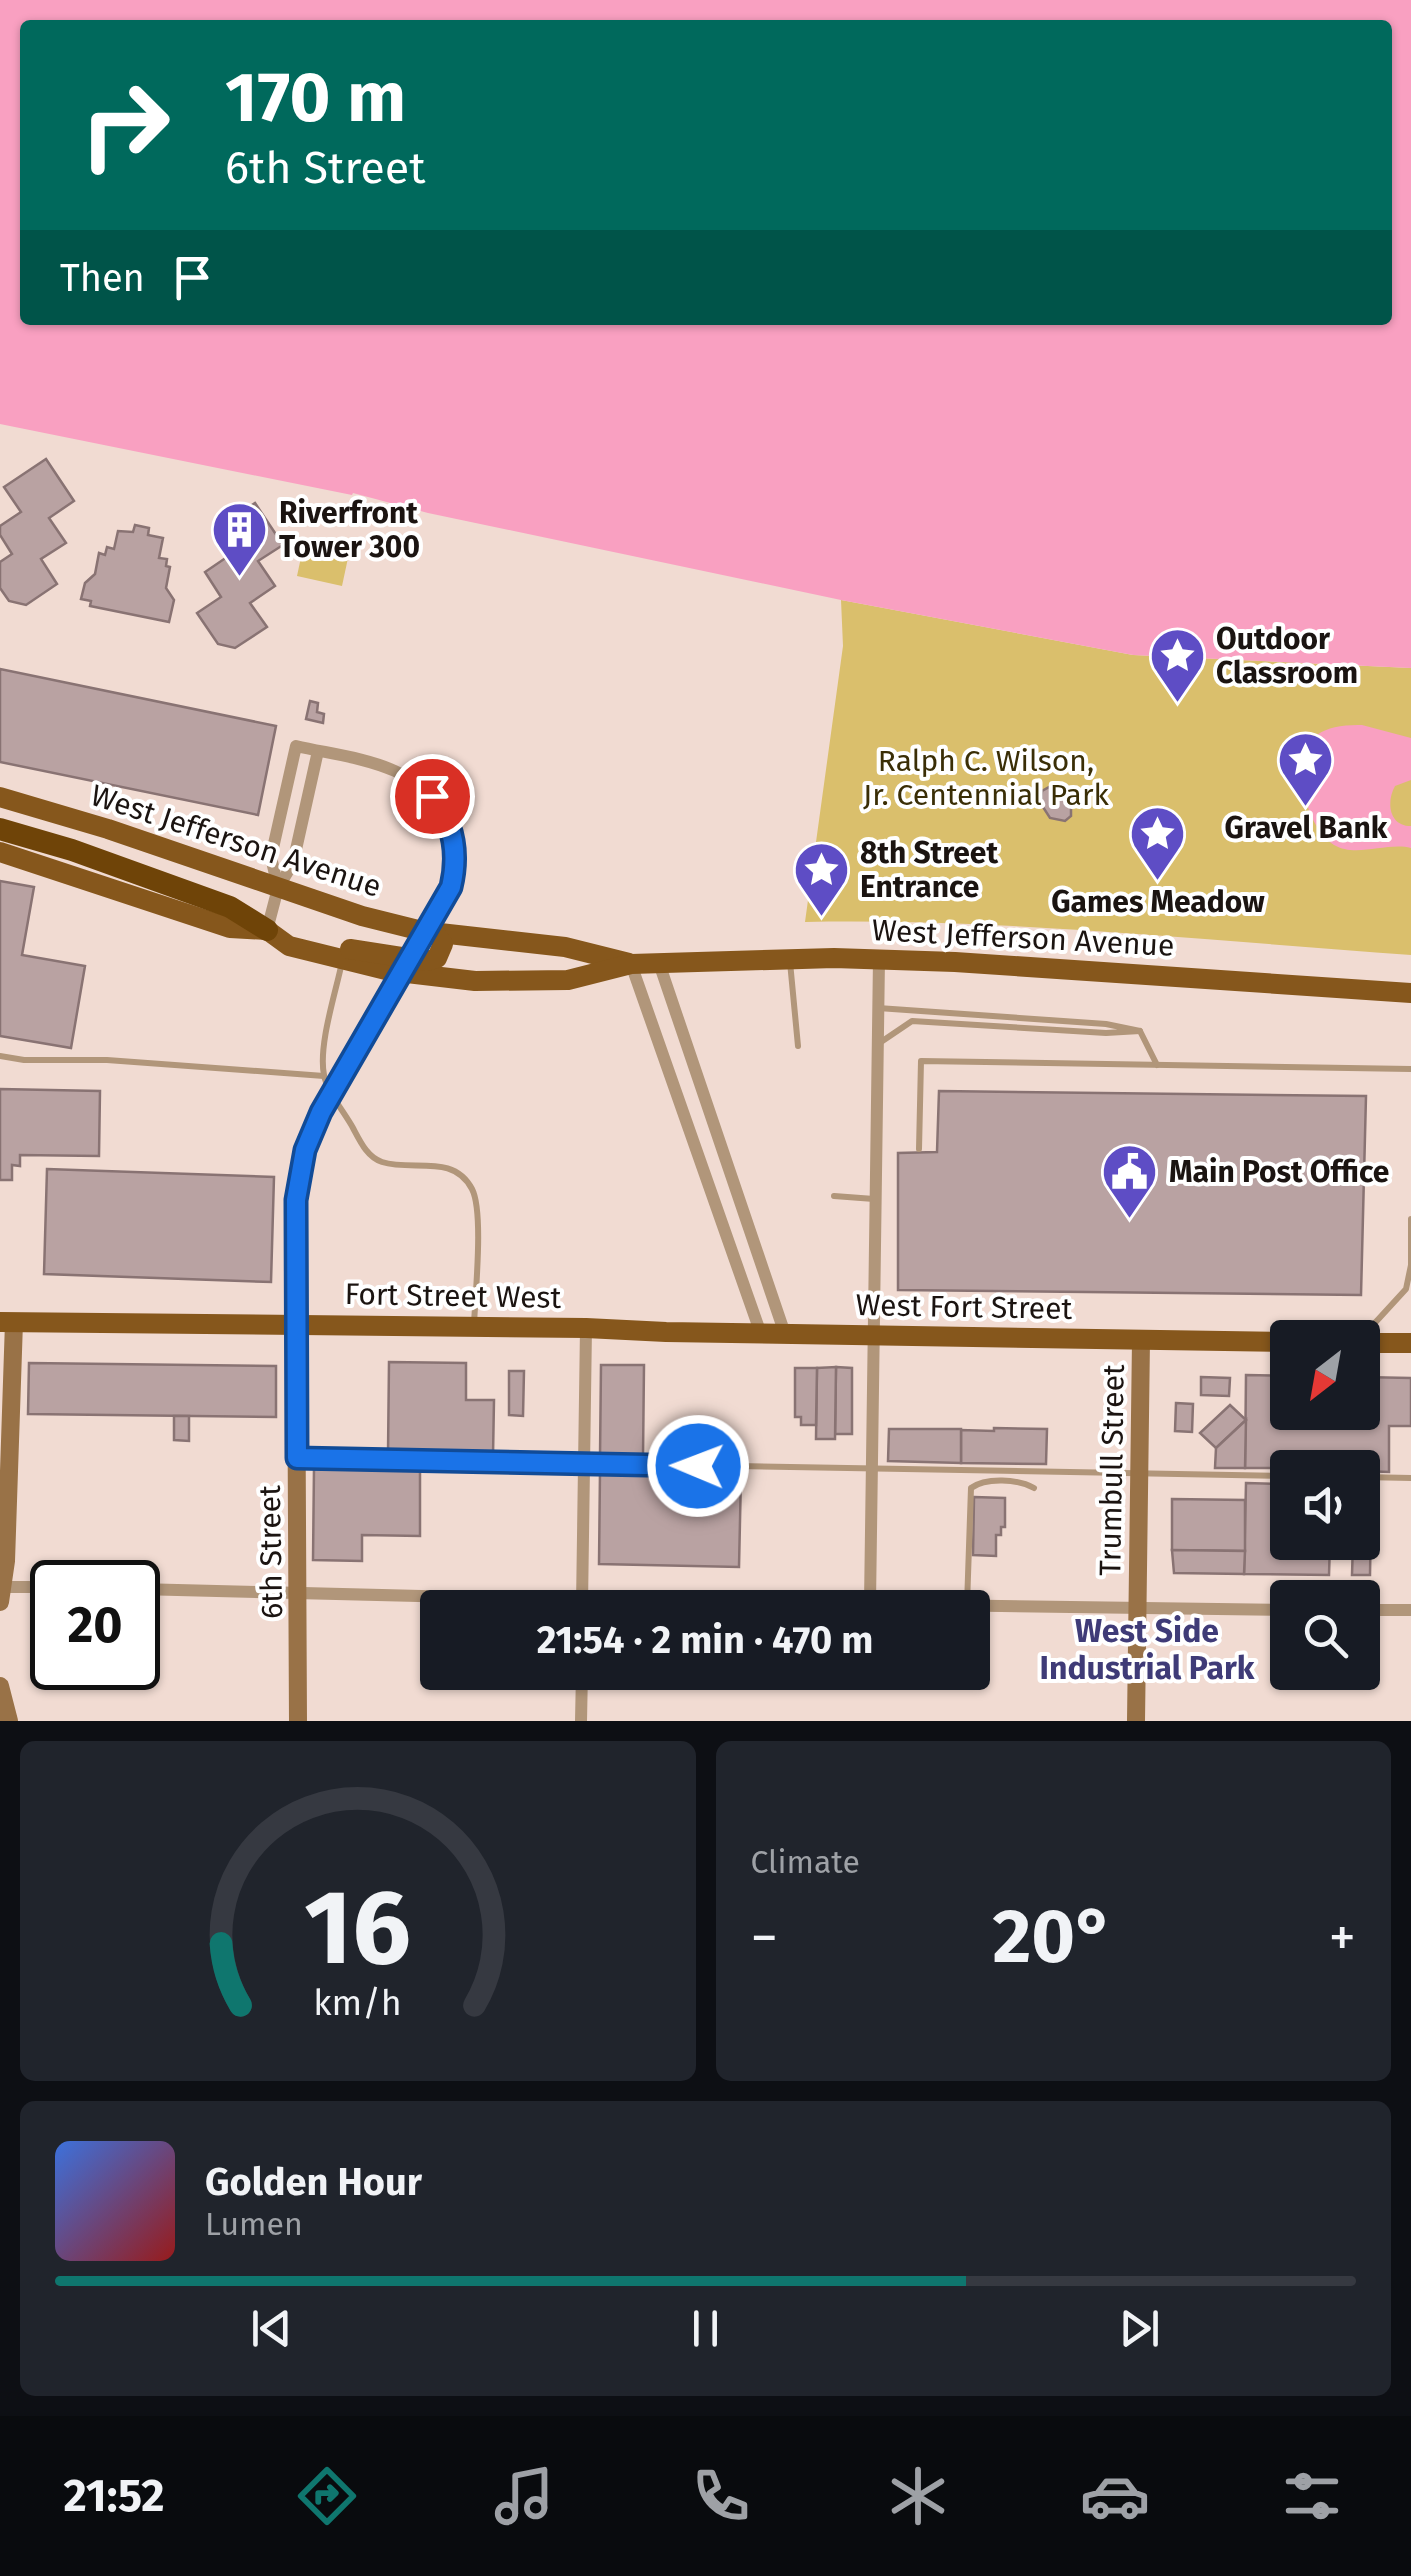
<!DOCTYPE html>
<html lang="en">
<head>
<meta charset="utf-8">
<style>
  body { margin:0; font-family:"Fira Sans",sans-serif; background:#20242c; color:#f1f3f6; height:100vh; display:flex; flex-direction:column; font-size:38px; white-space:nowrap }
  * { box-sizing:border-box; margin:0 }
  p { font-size:32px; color:#9ea1a6 }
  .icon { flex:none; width:55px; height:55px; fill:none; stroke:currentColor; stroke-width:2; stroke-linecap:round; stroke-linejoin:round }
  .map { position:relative; height:1721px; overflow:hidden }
  .panel { display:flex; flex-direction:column; gap:20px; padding:20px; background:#0d0f14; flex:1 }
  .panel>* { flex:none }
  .banner { position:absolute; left:20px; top:20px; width:1372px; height:305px; border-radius:10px; box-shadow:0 2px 8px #0004; background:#00695c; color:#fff; overflow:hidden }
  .needle { width:65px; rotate:211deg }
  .tools { position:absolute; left:1270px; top:1320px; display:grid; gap:20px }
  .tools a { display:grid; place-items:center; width:110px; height:110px; border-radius:10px; background:#171b24; box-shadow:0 2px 8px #0004; font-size:50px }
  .speed { position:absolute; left:30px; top:1560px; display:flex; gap:20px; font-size:50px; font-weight:700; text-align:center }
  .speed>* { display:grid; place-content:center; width:130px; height:130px; border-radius:50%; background:#171b24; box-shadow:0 2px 8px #0004; line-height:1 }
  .speed .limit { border:5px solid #111; border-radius:15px; background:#fff; color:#111 }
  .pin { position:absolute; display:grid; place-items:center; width:85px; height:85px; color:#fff; margin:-42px; border:5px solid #fff; border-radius:50%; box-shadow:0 2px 10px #0007 }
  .me { position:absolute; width:110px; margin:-55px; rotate:271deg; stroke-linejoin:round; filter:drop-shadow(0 0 8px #0008) }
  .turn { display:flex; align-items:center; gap:35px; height:210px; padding:0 40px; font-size:45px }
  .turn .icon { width:130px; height:130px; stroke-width:2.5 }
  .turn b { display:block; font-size:70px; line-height:85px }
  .then { display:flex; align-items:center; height:95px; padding:0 40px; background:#0003; gap:20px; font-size:38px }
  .big { font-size:75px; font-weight:700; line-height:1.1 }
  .panel .widget { flex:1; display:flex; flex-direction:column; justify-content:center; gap:15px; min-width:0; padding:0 35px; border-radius:15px; background:#20242c }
  .panel .dial { align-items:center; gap:0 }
  .dial svg { height:260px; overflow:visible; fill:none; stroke:#363941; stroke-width:7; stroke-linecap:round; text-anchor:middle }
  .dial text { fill:#f1f3f6; stroke:none }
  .song { display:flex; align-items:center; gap:30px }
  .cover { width:120px; height:120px; border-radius:15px; background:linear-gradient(135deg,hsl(220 70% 55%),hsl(0 70% 35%)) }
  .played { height:10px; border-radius:5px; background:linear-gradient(90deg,#0f766e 70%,#363941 70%) }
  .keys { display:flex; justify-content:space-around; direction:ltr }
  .heat { display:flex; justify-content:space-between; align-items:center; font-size:55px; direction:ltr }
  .panel .tiles { flex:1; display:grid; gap:20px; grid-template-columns:1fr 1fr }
  .widget:last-child { grid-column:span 2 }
  .trip { position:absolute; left:420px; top:1590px; width:570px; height:100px; border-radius:10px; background:#171b24; box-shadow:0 2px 8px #0004; font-weight:700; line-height:100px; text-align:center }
  .tab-bar { display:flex; height:160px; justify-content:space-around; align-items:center; background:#090b0e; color:#9ea1a6 }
  .tab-bar .icon { width:70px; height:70px }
  .tab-bar .on { color:#0f766e }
  .tab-bar b { font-size:45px; color:#f1f3f6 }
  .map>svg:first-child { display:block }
</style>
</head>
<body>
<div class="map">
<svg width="1411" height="1721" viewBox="0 0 1411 1721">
  <rect width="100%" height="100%" fill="#f1dbd2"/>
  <!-- green -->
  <g fill="#dabf6c">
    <polygon points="303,548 348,558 342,586 297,576"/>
    <path d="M 841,600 L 1133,655 L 1411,668 L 1411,955 C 1212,941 1004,918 805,922 L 843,646 Z"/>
  </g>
  <!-- water -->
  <g fill="#f9a0c1" fill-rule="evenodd">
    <path d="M 0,0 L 1411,0 L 1411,668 L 1133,655 L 841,600 L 428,513 L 353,493 L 352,495 L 0,424 ZM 25,25 L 1388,25 L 1388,320 L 25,320 Z"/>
    <path d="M 1362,725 L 1411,738 L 1411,780 L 1395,786 C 1386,802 1389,826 1411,826 L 1411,848 C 1387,842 1356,858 1334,845 C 1317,834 1307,810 1304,791 C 1297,743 1313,724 1362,725 Z"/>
  </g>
  <!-- building -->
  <g fill="#b9a2a2" stroke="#897373" stroke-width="2.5">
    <polygon points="46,459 74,501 49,518 66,543 41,559 57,584 26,605 9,601 0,588 0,562 12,554 0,535 0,526 21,512 4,487"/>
    <polygon points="255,503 283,545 258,561 275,586 250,603 267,627 235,648 218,644 197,613 221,597 205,572 230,555 213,531"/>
    <polygon points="135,525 149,528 148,535 163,538 159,558 167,559 166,566 170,567 166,588 174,600 169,622 90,606 91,601 81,599 85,583 95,574 99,553 105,555 107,547 114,549 118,531 133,532"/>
    <polygon points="0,669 276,726 258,815 0,762"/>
    <polygon points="310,701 318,703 317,712 324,714 323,723 306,719"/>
    <polygon points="1051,786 1064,791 1071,801 1071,816 1065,821 1050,818 1041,804 1042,791"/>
    <polygon points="0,881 34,887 22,955 85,966 71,1048 0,1036"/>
    <polygon points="0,1089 100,1091 99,1156 20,1155 20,1166 12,1165 12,1180 0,1180"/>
    <polygon points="939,1091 1366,1096 1361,1295 898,1290 898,1153 937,1152"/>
    <polygon points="47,1169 274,1177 271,1282 44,1274"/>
    <polygon points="389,1362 466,1363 466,1400 494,1400 493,1456 388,1454"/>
    <polygon points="29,1363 276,1366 276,1417 28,1414"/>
    <polygon points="601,1365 644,1365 643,1457 600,1457"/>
    <polygon points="836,1367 852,1368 852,1434 835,1434"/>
    <polygon points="836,1367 835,1439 816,1439 817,1368"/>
    <polygon points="795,1368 817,1368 816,1425 801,1425 801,1417 795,1417"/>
    <polygon points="509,1371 524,1371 523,1416 509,1415"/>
    <polygon points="1246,1375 1288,1376 1288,1412 1362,1412 1362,1377 1411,1378 1411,1426 1389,1426 1389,1472 1362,1471 1362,1468 1245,1468"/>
    <polygon points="1201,1377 1230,1378 1229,1396 1201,1395"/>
    <polygon points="1176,1403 1193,1404 1192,1432 1175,1431"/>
    <polygon points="1230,1405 1246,1420 1216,1448 1200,1433"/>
    <polygon points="174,1416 189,1416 189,1441 174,1440"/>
    <polygon points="1246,1420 1245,1468 1215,1468 1216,1448"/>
    <polygon points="994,1428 1047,1429 1046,1464 961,1463 961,1430 994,1431"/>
    <polygon points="889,1429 961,1429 961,1463 888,1461"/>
    <polygon points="314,1468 420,1470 420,1536 362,1535 362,1561 313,1560"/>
    <polygon points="600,1472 741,1475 739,1567 599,1564"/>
    <polygon points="1246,1483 1282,1484 1282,1506 1288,1506 1288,1542 1330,1542 1329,1575 1244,1574"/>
    <polygon points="974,1497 1005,1498 1005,1527 1001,1527 1001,1535 996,1535 996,1556 973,1555"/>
    <polygon points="1172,1499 1245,1500 1245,1551 1172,1550"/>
    <polygon points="1362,1503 1376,1504 1376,1517 1371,1517 1370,1575 1352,1575 1353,1542 1362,1542"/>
    <polygon points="1172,1550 1245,1551 1244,1574 1174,1573"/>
  </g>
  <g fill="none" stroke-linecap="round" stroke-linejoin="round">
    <!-- lane -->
    <g stroke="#b1967a" stroke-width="6">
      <path d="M 342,962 C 336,992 318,1045 324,1075 C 327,1092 345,1113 353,1128 C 360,1141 367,1157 382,1162 C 413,1172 453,1153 472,1189 C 484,1212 475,1296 474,1325"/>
      <polyline points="790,962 798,1046"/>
      <polyline points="878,1008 1106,1024 1140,1031 1106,1033 912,1021 878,1044"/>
      <polyline points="1140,1031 1157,1065"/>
      <polyline points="0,1056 24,1060 107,1060 324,1076"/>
      <polyline points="919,1149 921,1061 1411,1069"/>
      <polyline points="834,1196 874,1199"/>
      <polyline points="1362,1337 1406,1289 1411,1265 1411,1219"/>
      <polyline points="298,1458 1288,1476"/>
      <polyline points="1362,1477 1411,1478"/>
      <path d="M 967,1605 L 971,1488 C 986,1477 1018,1479 1034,1488"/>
    </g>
    <!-- street -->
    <g stroke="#b1967a" stroke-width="12">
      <path d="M 278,888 L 271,857 L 296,746 C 352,759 417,761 447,819"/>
      <polyline points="267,930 278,888 293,863 318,751"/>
      <polyline points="659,963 785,1334"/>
      <polyline points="631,964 761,1334"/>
      <path d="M 296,1324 C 293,1259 290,1192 313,1130"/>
      <polyline points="0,1587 52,1587"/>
      <polyline points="138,1589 582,1600 1288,1610"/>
      <polyline points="870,1603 879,959"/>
      <polyline points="582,1605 586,1328"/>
      <polyline points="1362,1610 1411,1610"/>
      <polyline points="581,1721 582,1672"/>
    </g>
    <!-- secondary -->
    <g stroke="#997247" stroke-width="18">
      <polyline points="296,1324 298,1721"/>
      <polyline points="0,1602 6,1561 14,1322"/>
      <polyline points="0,1686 9,1721"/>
      <polyline points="1136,1721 1141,1340"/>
    </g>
    <!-- primary -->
    <g stroke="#86571c" stroke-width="20">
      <polyline points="0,797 108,829 362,916 422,931 565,947 629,963"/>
      <polyline points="0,852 230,928 267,930 289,946 390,971 475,981 568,980 631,964 834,958 955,962 1411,993"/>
      <polyline points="350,949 427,961 437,958 443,944 437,936 427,932"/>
      <polyline points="0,1322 586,1328 666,1332 1288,1342"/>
      <polyline points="1362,1343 1411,1343"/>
    </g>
    <!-- highway -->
    <polyline stroke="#6f4408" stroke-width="22" points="0,829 72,850 230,907 267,930"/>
    <!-- street-bridge -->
    <polyline stroke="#b1967a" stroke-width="12" points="313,1130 445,903 456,860 447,819"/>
  </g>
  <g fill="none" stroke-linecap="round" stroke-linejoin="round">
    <defs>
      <path id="route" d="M 432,796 C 454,823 459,853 451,887 L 321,1112 L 305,1150 L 296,1200 L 297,1458 L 698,1466"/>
    </defs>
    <!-- route casing -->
    <use href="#route" stroke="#114b97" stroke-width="25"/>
    <!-- route -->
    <use href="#route" stroke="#1a73e8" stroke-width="18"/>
  </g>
  <!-- icons -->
  <defs>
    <symbol id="building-pin" viewBox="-11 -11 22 30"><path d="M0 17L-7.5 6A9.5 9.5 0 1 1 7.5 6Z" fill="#5e4dc5" stroke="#fff"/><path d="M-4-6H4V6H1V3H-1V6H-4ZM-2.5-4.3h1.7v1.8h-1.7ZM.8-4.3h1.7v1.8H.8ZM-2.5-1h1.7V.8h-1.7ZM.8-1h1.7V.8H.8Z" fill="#fff"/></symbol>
    <symbol id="sight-pin" viewBox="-11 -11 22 30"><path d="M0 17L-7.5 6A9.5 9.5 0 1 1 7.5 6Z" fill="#5e4dc5" stroke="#fff"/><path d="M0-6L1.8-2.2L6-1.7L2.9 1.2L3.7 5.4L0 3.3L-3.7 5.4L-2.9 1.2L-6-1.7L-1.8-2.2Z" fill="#fff"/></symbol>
    <symbol id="civic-pin" viewBox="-11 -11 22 30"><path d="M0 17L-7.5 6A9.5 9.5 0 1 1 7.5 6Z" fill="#5e4dc5" stroke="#fff"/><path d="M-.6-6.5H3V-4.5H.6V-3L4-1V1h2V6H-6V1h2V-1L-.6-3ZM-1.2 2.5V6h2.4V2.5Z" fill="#fff"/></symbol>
  </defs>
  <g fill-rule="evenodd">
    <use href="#building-pin" x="208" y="498" width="63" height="86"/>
    <use href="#sight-pin" x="1146" y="624" width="63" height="86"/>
    <use href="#sight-pin" x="1274" y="728" width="63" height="86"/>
    <use href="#sight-pin" x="1126" y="802" width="63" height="86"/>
    <use href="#sight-pin" x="790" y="838" width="63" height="86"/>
    <use href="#civic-pin" x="1098" y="1140" width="63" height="86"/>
  </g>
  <g text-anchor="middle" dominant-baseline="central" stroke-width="8" stroke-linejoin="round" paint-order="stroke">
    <!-- poi labels -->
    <g font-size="30" font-weight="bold" fill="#1b1411" stroke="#fff" text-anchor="start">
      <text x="279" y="513">Riverfront<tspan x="279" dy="34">Tower 300</tspan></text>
      <text x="1216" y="639">Outdoor<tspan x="1216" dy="34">Classroom</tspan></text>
      <text x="1306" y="828" text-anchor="middle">Gravel Bank</text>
      <text x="860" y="853">8th Street<tspan x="860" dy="34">Entrance</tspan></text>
      <text x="1158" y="902" text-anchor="middle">Games Meadow</text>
      <text x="1169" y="1172">Main Post Office</text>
    </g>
    <!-- park labels -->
    <g font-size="30" fill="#3a2e06" stroke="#fff">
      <text x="986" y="761">Ralph C. Wilson,<tspan x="986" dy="34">Jr. Centennial Park</tspan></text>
    </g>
    <!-- street labels -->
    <g font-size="30" fill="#1b1411" stroke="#fff">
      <text transform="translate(236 841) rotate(18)">West Jefferson Avenue</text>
      <text transform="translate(1023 938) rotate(3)">West Jefferson Avenue</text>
      <text transform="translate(453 1296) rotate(1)">Fort Street West</text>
      <text transform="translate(964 1307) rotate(1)">West Fort Street</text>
      <text transform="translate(1112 1470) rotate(-89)">Trumbull Street</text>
      <text transform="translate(271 1552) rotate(-91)">6th Street</text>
    </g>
    <!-- neighbourhood labels -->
    <g font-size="32" font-weight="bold" fill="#3f3b77" stroke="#fff">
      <text x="1147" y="1631">West Side<tspan x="1147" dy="37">Industrial Park</tspan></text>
    </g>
  </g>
</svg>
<div class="tools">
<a><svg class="needle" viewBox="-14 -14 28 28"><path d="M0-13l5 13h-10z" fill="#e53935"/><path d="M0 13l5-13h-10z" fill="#9ea1a6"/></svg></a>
<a><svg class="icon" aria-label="sound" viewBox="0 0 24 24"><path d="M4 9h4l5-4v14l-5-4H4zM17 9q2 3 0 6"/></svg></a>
<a><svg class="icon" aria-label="search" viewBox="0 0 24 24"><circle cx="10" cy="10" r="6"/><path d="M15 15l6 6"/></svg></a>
</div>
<div class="speed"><div class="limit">20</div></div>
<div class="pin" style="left:432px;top:796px;background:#d93025"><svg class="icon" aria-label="arrive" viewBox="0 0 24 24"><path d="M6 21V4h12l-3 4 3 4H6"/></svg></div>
<svg class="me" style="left:698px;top:1466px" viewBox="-20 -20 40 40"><circle r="17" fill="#1a73e8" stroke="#fff" stroke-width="3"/><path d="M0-11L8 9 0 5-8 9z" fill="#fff"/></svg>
<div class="trip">21:54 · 2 min · 470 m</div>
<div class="banner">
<div class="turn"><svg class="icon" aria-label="right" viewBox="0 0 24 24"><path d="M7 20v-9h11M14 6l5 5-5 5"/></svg><div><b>170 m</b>6th Street</div></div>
<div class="then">Then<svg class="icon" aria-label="arrive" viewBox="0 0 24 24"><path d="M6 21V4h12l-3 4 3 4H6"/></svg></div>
</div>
</div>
<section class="panel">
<div class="tiles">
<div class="widget dial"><svg viewBox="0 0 100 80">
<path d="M14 69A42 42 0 1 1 86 69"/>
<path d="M14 69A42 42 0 0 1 8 50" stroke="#0f766e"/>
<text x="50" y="56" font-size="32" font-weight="700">16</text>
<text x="50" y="72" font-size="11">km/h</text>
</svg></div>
<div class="widget"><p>Climate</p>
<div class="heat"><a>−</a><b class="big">20°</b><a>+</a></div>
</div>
<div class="widget">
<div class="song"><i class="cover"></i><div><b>Golden Hour</b><p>Lumen</p></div></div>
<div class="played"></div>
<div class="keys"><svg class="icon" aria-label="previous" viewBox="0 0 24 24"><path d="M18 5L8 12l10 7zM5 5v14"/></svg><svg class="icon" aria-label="pause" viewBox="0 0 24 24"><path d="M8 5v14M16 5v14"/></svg><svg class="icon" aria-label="next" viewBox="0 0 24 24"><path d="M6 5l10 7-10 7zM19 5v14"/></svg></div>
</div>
</div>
</section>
<nav class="tab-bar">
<b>21:52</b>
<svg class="icon on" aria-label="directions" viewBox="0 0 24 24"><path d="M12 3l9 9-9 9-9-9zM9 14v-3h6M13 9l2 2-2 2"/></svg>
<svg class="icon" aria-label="music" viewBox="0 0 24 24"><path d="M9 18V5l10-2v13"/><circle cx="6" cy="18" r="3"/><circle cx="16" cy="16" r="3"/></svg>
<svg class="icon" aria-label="phone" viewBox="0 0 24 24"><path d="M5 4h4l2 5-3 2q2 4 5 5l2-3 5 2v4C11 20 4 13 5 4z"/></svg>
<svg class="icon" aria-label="climate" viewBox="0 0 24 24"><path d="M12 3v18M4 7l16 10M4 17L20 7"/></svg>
<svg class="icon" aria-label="car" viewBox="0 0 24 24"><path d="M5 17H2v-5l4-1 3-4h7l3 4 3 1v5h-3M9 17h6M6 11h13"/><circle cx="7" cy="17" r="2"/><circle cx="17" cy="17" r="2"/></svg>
<svg class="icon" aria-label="filters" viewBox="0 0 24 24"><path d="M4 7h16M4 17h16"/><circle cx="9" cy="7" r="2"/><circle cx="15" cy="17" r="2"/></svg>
</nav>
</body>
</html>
